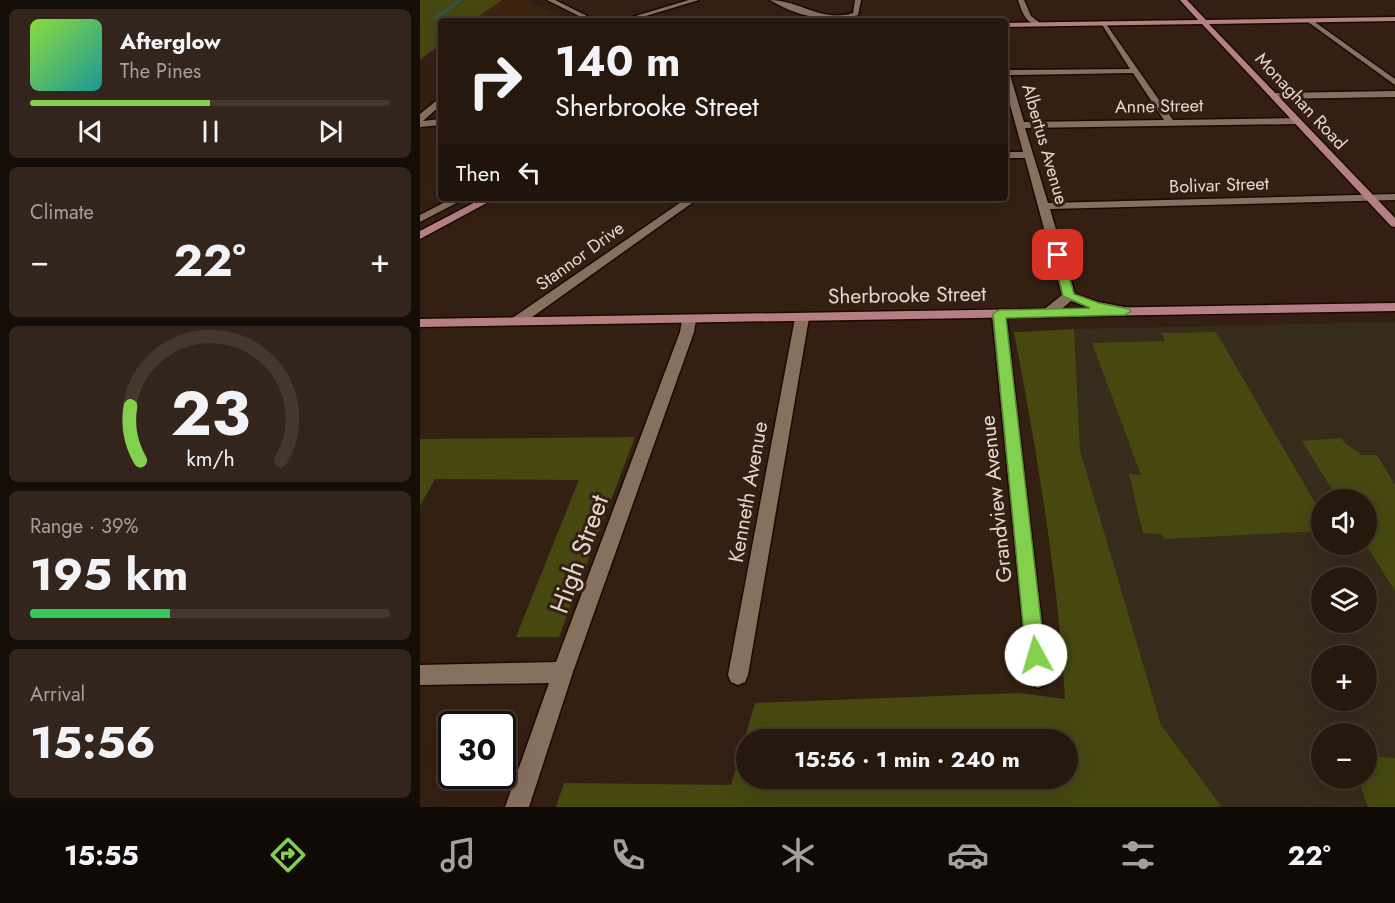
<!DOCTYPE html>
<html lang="en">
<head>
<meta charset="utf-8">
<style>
  body { margin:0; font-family:Jost,sans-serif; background:#33251c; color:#f1f3f6; height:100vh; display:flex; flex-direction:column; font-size:22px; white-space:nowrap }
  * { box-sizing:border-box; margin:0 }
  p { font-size:20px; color:#a4a09e }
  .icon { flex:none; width:33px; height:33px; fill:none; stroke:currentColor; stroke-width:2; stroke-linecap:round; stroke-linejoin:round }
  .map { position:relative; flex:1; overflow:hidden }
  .panel { display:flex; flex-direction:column; gap:9px; padding:9px; background:#150d08; width:420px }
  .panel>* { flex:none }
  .guide { position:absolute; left:18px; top:18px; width:570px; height:183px; border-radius:6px; box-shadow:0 6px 24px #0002,0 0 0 2px #43372e; background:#27180e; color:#f1f3f6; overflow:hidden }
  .fabs { position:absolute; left:891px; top:489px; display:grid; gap:12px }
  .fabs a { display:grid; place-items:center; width:66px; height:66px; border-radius:50%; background:#27180e; box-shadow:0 6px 24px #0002,0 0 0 2px #43372e; font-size:30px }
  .speed { position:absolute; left:18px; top:711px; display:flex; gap:12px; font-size:30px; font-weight:700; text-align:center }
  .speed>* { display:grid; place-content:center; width:78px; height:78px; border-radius:50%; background:#27180e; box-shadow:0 6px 24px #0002,0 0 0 2px #43372e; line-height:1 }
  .speed .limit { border:3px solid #111; border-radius:9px; background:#fff; color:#111 }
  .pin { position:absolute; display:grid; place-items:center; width:51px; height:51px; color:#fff; margin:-26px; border-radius:12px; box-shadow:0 3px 9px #0006 }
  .me { position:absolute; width:66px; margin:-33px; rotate:354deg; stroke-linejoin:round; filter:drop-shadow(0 0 4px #0008) }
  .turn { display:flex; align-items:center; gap:21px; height:126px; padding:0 18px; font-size:27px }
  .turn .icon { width:78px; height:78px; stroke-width:2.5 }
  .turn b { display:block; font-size:42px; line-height:51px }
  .then { display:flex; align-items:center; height:57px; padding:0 18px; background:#0003; gap:12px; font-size:22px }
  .big { font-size:45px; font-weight:700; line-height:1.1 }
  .panel .tile { flex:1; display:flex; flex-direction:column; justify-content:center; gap:9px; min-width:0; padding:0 21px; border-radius:9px; background:#33251c }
  .panel .dial { align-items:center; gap:0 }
  .dial svg { height:156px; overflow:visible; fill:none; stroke:#43372e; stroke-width:7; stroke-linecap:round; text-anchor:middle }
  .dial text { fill:#f1f3f6; stroke:none }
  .song { display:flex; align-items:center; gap:18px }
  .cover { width:72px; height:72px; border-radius:9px; background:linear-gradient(135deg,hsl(90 70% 55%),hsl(180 70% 35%)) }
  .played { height:6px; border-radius:3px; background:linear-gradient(90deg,#83d04e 50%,#43372e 50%) }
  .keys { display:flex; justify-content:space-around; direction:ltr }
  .heat { display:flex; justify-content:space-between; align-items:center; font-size:33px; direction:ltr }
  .charge { height:9px; border-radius:4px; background:linear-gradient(90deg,#34c759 39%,#43372e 0) }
  .trip { position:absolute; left:316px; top:729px; width:342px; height:60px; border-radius:30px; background:#27180e; box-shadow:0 6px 24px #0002,0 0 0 2px #43372e; font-weight:700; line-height:60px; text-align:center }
  .tabs { display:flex; height:96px; justify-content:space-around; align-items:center; background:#100a06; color:#a4a09e }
  .tabs .icon { width:42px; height:42px }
  .tabs .current { color:#83d04e }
  .tabs b { font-size:27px; color:#f1f3f6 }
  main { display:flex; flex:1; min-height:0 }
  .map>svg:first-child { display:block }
</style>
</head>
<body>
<main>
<section class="panel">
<div class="tile">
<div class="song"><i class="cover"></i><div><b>Afterglow</b><p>The Pines</p></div></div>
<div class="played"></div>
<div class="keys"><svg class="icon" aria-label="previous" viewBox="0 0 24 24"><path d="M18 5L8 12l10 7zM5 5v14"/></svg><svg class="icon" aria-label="pause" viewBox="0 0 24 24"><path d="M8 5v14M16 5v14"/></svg><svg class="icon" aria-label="next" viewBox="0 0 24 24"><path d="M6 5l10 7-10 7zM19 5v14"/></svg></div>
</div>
<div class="tile"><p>Climate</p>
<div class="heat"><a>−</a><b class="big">22°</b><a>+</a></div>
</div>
<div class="tile dial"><svg viewBox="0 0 100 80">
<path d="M14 69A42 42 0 1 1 86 69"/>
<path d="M14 69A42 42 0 0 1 9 41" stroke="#83d04e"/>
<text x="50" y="56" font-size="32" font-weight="700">23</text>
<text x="50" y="72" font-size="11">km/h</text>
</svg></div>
<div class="tile"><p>Range · 39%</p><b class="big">195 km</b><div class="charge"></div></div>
<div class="tile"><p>Arrival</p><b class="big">15:56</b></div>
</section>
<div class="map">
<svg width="975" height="807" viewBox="0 0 975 807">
  <rect width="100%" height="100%" fill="#342012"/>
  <!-- built -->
  <polygon fill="#3e2511" points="82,0 105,0 153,21 52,21"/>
  <!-- education -->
  <path fill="#372b1c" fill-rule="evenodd" d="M 975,322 L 975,807 L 802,807 L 741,725 L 660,450 L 654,329 ZM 902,500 L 946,500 L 946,544 L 902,544 ZM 902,578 L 946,578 L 946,622 L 902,622 ZM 902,656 L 946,656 L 946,700 L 902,700 ZM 902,734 L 946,734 L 946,778 L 902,778 Z"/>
  <!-- green -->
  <g fill="#464810" fill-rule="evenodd">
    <polygon points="0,0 82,0 52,21 21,21 21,44 0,60"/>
    <path d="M 654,329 L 660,450 L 741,725 L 802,807 L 136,807 L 144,783 L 311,785 L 335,703 L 599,693 L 645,699 C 638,576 617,453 594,332 ZM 327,740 L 648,740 L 648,778 L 327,778 Z"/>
    <polygon points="796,332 901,513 901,531 744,539 742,534 723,533 709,474 721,475 672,343 745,341 741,333"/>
    <polygon points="215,437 139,637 96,637 159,480 15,479 0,506 0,439"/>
    <path d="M 921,438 C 926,447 936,448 941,455 L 957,455 L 975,485 L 975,591 L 946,545 L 946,500 L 918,499 L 882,441 Z"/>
    <polygon points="947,756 975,758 975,807 948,807 938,779 946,778"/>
  </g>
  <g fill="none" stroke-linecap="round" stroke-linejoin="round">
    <!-- stream -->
    <polyline stroke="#225b75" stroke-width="2" points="15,18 41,0"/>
    <defs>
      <g id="minor">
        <polygon points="127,0 135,0 177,21 169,21"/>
        <polygon points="269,0 279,0 209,21 199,21"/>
        <path d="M 350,0 C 379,0 402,23 433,13 L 435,0 L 441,0 L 438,15 C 410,24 375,16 350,0 Z"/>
        <path d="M 598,0 L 604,0 L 611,16 L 620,23 L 620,25 C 606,25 602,12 598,0 Z"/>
        <polygon points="888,20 892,20 975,79 975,85 888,22"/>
        <path d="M 684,21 L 753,120 L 877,118 L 881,121 L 877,124 L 605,128 L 628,203 L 975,194 L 975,200 L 630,209 L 655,294 L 678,302 L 710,308 L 712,311 L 705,315 L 676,310 L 651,301 L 632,317 L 622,317 L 620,314 L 622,311 L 642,295 L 605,158 L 585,158 L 585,152 L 603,152 L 585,86 L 585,70 L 710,69 L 681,23 ZM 713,73 L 744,120 L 604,122 L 590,75 Z"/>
        <polygon points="975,91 975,97 854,99 850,96 854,93"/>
        <polygon points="21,97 21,105 3,121 21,119 21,125 0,127 0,114"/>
        <polygon points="33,198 46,198 0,222 0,215"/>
        <polygon points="267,198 279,198 101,325 91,325 89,322 91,319"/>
        <polygon points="579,310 586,314 628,678 625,685 618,688 611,685 608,678 572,314"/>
        <polygon points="382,314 389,318 328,675 325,682 318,685 311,682 308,675 375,318"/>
        <polygon points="269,316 276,320 274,332 153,672 109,807 85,807 129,683 0,685 0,665 136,662 260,332 262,320"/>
      </g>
      <g id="major">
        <polygon points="760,0 767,0 786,20 975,17 975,21 789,24 975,218 975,227 971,226 782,24 585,27 585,23 778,20"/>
        <polygon points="63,198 76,198 0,239 0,231"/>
        <polygon points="975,303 975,311 0,327 0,319"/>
      </g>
    </defs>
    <!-- minor casing -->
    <use href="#minor" stroke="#1b0900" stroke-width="3"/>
    <!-- major casing -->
    <use href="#major" stroke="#1b0900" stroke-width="3"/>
    <!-- minor -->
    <use href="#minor" fill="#88705f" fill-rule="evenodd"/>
    <!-- major -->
    <use href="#major" fill="#b58084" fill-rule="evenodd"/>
  </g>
  <!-- route -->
  <polygon fill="#83d04e" stroke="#558733" stroke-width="1.5" points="638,252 643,255 654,294 679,303 709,309 711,311 705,315 586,318 625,655 622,661 616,664 609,661 606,655 573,314 579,310 670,308 643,296 633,255"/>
  <g text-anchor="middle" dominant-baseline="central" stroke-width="6" stroke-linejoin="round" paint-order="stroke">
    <!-- far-street labels -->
    <g font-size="18" fill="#e5d7ce" stroke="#342012">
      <text transform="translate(881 101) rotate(47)">Monaghan Road</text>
      <text transform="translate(739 106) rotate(-1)">Anne Street</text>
      <text transform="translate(625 144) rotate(74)">Albertus Avenue</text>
      <text transform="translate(799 185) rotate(-2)">Bolivar Street</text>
      <text transform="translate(160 256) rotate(-36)">Stannor Drive</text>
    </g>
    <!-- street labels -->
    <g font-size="21" fill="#e5d7ce" stroke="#342012">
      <text transform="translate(487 295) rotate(-1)">Sherbrooke Street</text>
      <text transform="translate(328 492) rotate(-80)">Kenneth Avenue</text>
      <text transform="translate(576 499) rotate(-96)">Grandview Avenue</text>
    </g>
    <!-- near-street labels -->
    <g font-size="26" fill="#e5d7ce" stroke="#342012">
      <text transform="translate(159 554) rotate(-70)">High Street</text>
    </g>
  </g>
</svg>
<div class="fabs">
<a><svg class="icon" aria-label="sound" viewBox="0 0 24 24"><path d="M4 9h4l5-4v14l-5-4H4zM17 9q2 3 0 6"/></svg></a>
<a><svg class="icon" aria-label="layers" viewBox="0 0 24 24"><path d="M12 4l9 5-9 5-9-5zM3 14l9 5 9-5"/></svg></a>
<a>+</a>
<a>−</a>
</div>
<div class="speed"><div class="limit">30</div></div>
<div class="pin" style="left:638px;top:255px;background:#d93025"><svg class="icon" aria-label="arrive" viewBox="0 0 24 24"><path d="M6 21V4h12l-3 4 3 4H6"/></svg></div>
<svg class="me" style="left:616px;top:655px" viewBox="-20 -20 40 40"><circle r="19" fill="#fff"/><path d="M0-13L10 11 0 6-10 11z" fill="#83d04e"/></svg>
<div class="trip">15:56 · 1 min · 240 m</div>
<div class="guide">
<div class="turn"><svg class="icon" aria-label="right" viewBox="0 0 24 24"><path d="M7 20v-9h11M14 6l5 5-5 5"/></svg><div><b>140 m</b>Sherbrooke Street</div></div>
<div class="then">Then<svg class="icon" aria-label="left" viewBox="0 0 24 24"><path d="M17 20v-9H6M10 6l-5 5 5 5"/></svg></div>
</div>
</div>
</main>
<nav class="tabs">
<b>15:55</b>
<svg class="icon current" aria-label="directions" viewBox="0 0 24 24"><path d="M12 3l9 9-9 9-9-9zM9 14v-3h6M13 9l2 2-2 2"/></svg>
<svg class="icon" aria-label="music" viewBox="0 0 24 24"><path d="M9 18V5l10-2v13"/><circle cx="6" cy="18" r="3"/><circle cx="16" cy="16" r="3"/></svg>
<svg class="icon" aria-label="phone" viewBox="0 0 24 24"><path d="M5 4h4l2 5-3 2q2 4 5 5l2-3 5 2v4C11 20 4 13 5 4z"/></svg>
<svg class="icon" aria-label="climate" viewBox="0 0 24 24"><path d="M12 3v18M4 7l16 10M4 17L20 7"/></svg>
<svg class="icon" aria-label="car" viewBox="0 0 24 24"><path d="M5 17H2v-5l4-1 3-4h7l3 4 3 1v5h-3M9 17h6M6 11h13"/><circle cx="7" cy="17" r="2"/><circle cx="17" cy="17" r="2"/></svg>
<svg class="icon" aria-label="filters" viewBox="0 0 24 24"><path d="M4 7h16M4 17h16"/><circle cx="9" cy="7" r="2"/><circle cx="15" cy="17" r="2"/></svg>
<b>22°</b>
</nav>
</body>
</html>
